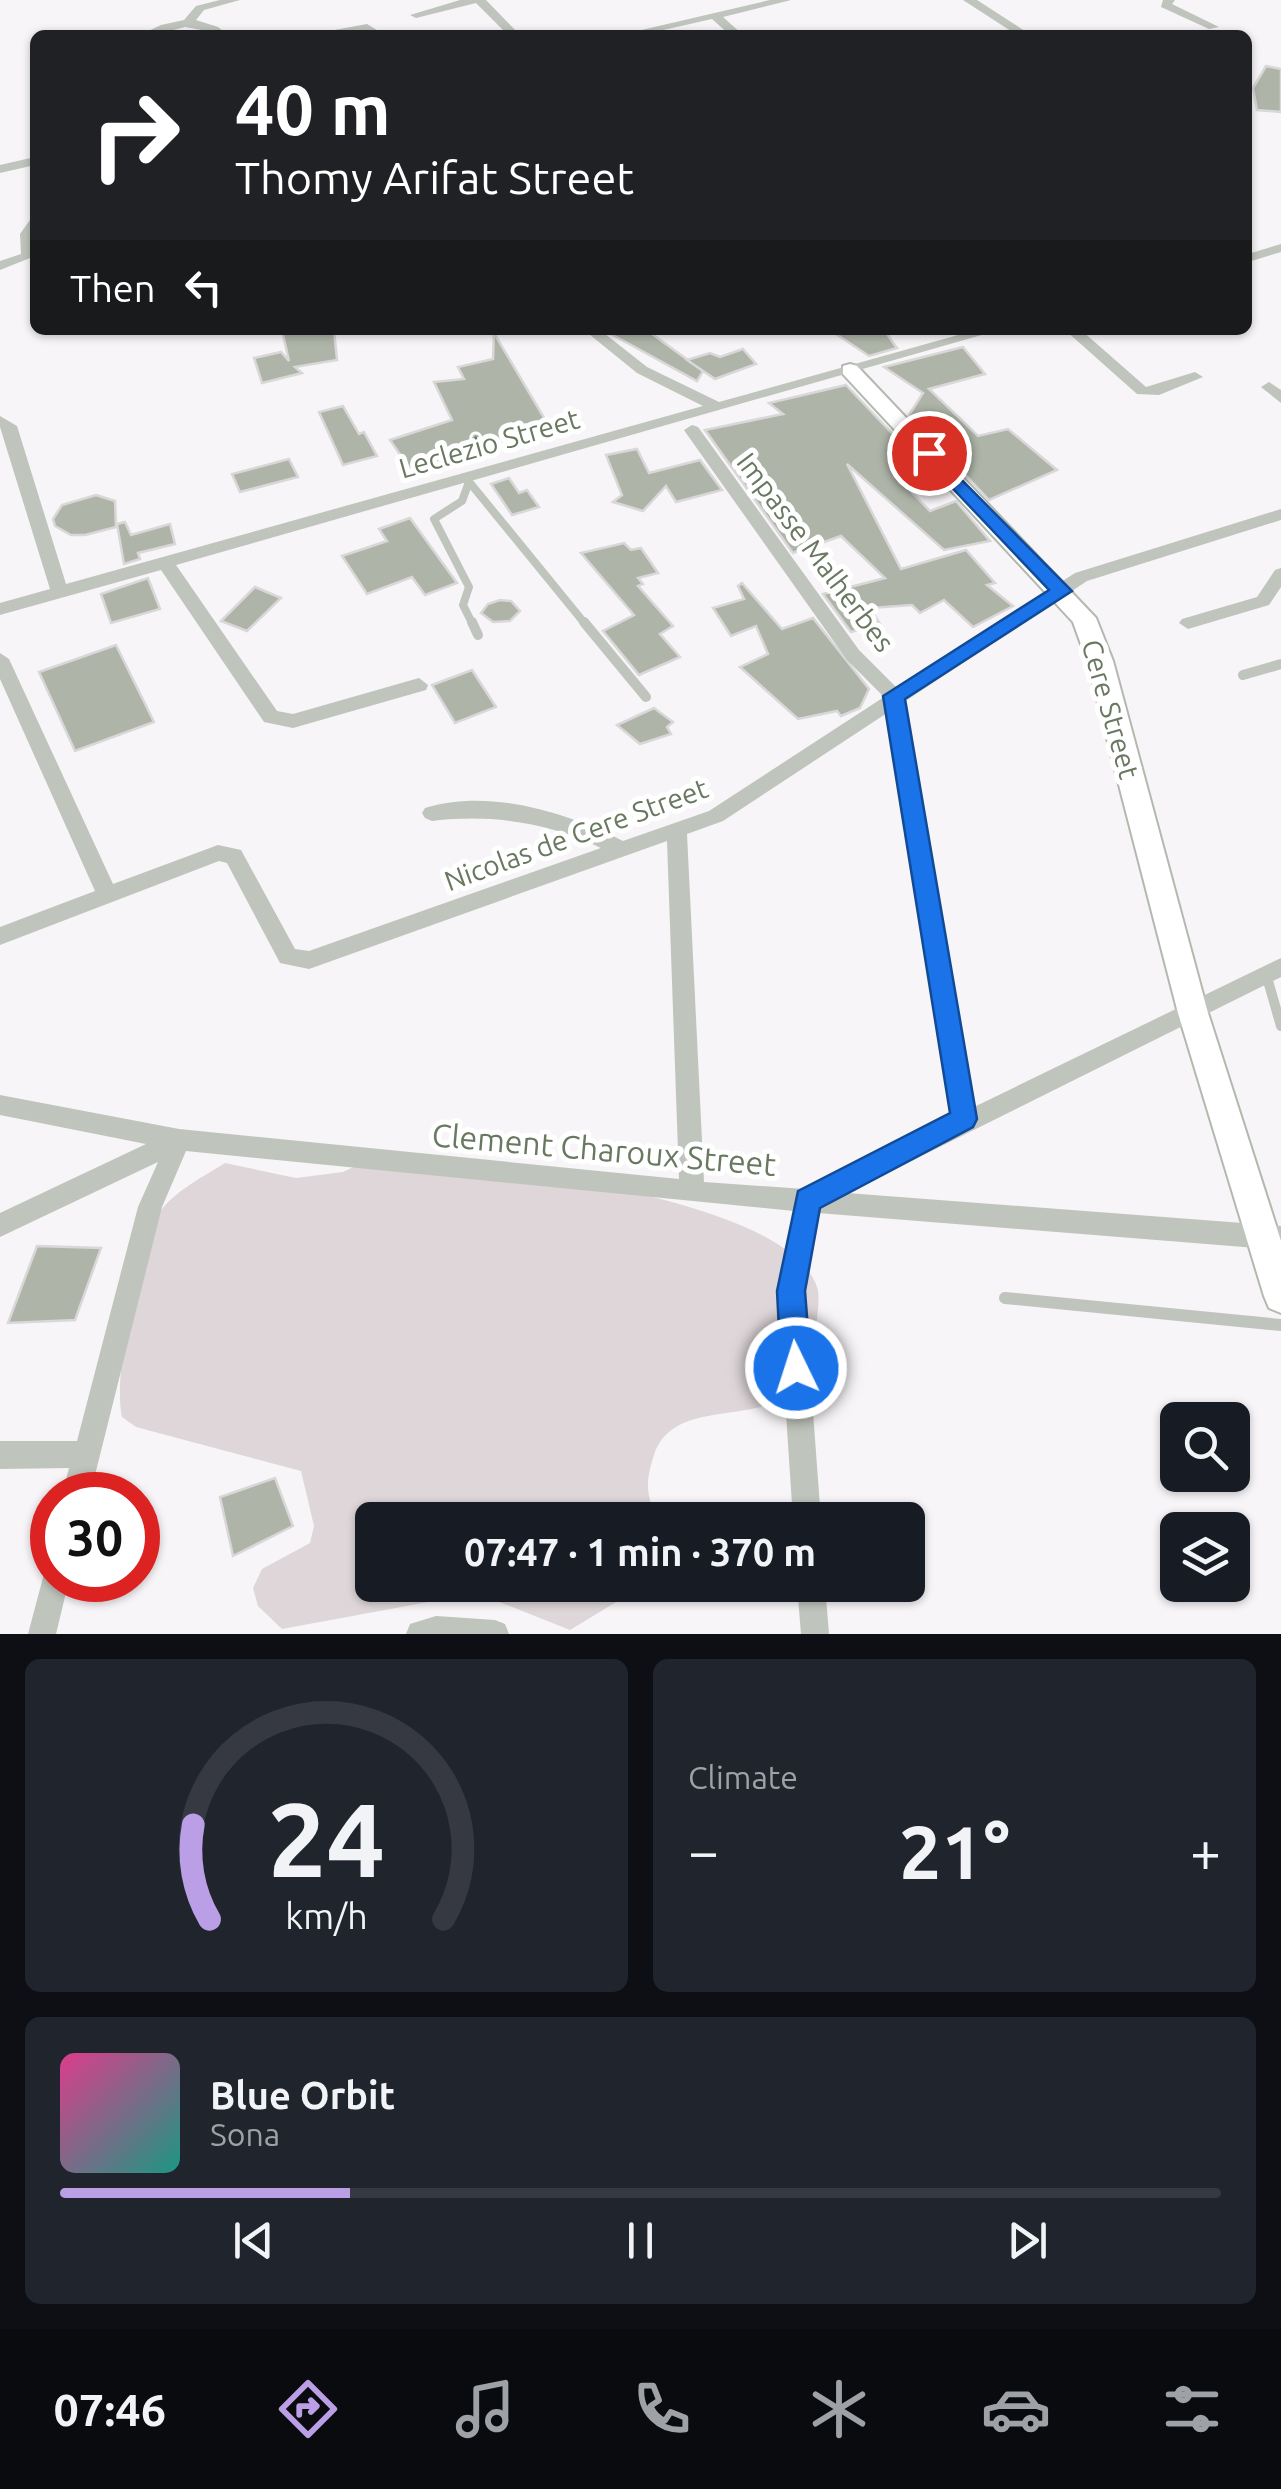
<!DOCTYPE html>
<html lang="en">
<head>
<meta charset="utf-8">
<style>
  body { margin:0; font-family:Ubuntu,sans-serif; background:#20242c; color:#f1f3f6; height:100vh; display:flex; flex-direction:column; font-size:38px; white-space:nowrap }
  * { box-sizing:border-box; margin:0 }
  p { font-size:32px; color:#9ea1a6 }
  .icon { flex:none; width:55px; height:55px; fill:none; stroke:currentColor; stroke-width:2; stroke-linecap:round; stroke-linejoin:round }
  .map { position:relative; height:1634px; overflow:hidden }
  .drawer { display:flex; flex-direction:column; gap:25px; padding:25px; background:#0d0f14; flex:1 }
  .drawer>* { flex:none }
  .guide { position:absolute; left:30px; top:30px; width:1222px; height:305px; border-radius:15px; box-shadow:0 2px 8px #0004; background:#202124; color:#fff; overflow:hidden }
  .buttons { position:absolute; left:1160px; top:1402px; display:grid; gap:20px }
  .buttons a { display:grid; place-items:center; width:90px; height:90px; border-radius:15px; background:#171b24; box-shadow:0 2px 8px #0004; font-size:50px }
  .speed { position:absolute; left:30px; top:1472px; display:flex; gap:20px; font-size:50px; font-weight:700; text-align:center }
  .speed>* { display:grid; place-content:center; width:130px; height:130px; border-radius:50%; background:#171b24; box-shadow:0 2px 8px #0004; line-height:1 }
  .speed .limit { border:15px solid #d22; background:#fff; color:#111 }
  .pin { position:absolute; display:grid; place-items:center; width:85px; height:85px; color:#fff; margin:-42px; border:5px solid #fff; border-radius:50%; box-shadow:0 2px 10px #0007 }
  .me { position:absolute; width:110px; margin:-55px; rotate:356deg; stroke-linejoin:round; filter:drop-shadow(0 0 8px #0008) }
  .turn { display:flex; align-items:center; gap:35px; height:210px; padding:0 40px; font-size:45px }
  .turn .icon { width:130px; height:130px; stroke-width:2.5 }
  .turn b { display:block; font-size:70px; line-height:85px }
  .then { display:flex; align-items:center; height:95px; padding:0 40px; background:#0003; gap:20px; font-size:38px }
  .big { font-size:75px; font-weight:700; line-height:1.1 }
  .drawer .widget { flex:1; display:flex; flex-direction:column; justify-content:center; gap:15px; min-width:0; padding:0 35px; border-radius:15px; background:#20242c }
  .drawer .dial { align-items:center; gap:0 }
  .dial svg { height:260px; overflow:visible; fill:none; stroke:#363941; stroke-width:7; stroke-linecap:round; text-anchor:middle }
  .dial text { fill:#f1f3f6; stroke:none }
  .song { display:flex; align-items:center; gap:30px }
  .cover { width:120px; height:120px; border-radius:15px; background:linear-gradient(135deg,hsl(330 70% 55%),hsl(170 70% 35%)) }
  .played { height:10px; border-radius:5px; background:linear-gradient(90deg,#ba9fe7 25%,#363941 25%) }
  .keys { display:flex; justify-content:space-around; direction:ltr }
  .heat { display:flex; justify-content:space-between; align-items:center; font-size:55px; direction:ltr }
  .drawer .tiles { flex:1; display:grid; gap:25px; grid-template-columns:1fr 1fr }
  .widget:last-child { grid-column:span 2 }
  .trip { position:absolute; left:355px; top:1502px; width:570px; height:100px; border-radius:15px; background:#171b24; box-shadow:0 2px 8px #0004; font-weight:700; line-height:100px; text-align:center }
  .dock { display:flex; height:160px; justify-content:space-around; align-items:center; background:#090b0e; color:#9ea1a6 }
  .dock .icon { width:70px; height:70px }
  .dock .on { color:#ba9fe7 }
  .dock b { font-size:45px; color:#f1f3f6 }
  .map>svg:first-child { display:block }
</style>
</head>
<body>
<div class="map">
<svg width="1281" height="1634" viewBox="0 0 1281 1634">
  <rect width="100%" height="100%" fill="#f7f5f7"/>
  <!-- green -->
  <path fill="#ded6d8" d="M 385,1152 C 472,1166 785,1194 817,1287 C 821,1299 816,1320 816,1332 C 813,1453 679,1379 654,1455 C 645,1483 646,1493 657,1520 L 372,1520 L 372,1585 L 644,1585 L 570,1630 L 477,1593 L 282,1629 L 258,1606 L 253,1588 L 262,1569 L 310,1543 L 314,1526 L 301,1471 L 136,1427 L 122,1417 C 113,1378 136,1258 154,1221 C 168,1194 200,1179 225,1163 L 296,1178 L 343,1172 Z"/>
  <!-- building -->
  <g fill="#aeb5a8" stroke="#d9d7d8" stroke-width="2.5">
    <polygon points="1266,66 1281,69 1281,112 1257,110 1253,88"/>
    <polygon points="282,330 334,330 337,360 295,367 302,373 262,383 254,358 281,352 289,361"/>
    <polygon points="830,330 884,330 897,348 869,356"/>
    <polygon points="648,331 703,371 697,381 611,334"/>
    <polygon points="494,333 550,428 450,449 459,463 415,476 390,440 452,420 434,382 464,379 458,367 493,359"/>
    <polygon points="963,347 985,374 929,389 978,436 1008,429 1057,470 989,500 909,415 923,393 884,367"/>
    <polygon points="743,349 756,364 715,379 687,360 710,353 720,357"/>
    <polygon points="846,385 923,466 896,476 930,511 956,501 990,541 944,550 847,464 901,569 966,550 995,583 987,585 1013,606 973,627 944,600 920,613 912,605 870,608 880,624 851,632 823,594 885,578 841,536 793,553 705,430 783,414 769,403"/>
    <polygon points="343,406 359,434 364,432 377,456 343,465 319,412"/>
    <polygon points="637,449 649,473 700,460 722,490 676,502 666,486 643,511 613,502 622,495 606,455"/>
    <polygon points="289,459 298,477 240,492 232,474"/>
    <polygon points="509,478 519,493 527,490 539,507 512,515 491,484"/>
    <polygon points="96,495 115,501 116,527 85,535 71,535 55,526 53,519 62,505"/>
    <polygon points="410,518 457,583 425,595 412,577 367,594 342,556 387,541 379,529"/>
    <polygon points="125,522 131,535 170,524 175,544 138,553 140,559 124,564 117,524"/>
    <polygon points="624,543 631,550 641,548 658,573 638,578 643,584 638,586 673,626 660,634 680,657 639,675 603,631 634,615 581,553"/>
    <polygon points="148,578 160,609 111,623 101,594"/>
    <polygon points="742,583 782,629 813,618 869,689 860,708 841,716 837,711 798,719 740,667 768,654 756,626 731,636 713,608 744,599 738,586"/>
    <polygon points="255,587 281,598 247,631 221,621"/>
    <polygon points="500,600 511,601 520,611 510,621 493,622 481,613 488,604"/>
    <polygon points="116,645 154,722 75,751 39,672"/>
    <polygon points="472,670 496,707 455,723 432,685"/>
    <polygon points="654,708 673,722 667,727 671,734 640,744 617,725"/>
    <polygon points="37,1246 101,1248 75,1320 8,1323"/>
    <polygon points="275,1478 293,1526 233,1556 220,1497"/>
  </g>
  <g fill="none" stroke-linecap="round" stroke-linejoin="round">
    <defs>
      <polygon id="secondary" points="850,364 857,366 1096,618 1113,661 1208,1013 1281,1241 1281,1313 1269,1308 1264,1296 1178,1013 1087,661 1073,622 843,374 843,366"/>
    </defs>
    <!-- secondary casing -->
    <use href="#secondary" stroke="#b3b9af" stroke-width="4"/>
    <!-- lane-far2 -->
    <g stroke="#bfc4bc" stroke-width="8">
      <polyline points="466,478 586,625"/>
      <polyline points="469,482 462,501 434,519 469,587 463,605 473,625"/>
    </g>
    <!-- lane-far1 -->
    <g stroke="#bfc4bc" stroke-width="10">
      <polyline points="472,622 478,635"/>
      <polyline points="584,622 646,697"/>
      <polyline points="1243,675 1281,664"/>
      <polyline points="1266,974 1281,1026"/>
    </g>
    <!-- lane -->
    <polyline stroke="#bfc4bc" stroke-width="12" points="1005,1298 1281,1325"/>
    <!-- street -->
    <g fill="#bfc4bc" fill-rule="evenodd">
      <polygon points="220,0 240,0 204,10 196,20 218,27 228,35 185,27 155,35 140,35 161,25 184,20 196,6"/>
      <polygon points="460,0 486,0 520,35 508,35 476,3 416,18 410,15"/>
      <polygon points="770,0 791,0 723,17 743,35 730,35 712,19 641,35 620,35"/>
      <polygon points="963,0 977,0 1031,35 1017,35"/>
      <polygon points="1163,0 1175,0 1172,4 1219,27 1209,29 1161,7"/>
      <polygon points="367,24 385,35 371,35 365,31 335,34 329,31"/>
      <polygon points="35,157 35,165 0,173 0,165"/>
      <polygon points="35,219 35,256 0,270 0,261 21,254 20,234 30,220"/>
      <polygon points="1281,244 1281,252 1248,262 1248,254"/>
      <polygon points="584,330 600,330 647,367 719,402 976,330 999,330 176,565 277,711 293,714 419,678 428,685 426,690 293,728 264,722 161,570 0,615 0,603 50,589 0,427 0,416 17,426 66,584 703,406 637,373"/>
      <polygon points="1065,330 1081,330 1146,387 1195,372 1203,377 1159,395 1137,394"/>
      <polygon points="1269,382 1281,390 1281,403 1261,387"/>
      <path d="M 692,425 L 698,427 L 859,650 L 897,688 L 1075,573 L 1281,509 L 1281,520 L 1087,581 L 904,702 L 974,1107 L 1281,958 L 1281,977 L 847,1193 L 1281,1226 L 1281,1250 L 818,1213 L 804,1291 L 821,1520 L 793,1520 L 778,1291 L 794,1211 L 186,1151 L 162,1207 L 90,1495 L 62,1495 L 69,1468 L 0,1469 L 0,1441 L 77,1441 L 138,1207 L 158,1162 L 0,1237 L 0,1213 L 146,1144 L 0,1115 L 0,1095 L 179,1129 L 679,1179 L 667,841 L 309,969 L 280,963 L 227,863 L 219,861 L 0,945 L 0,927 L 95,891 L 0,679 L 0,653 L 9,659 L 113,884 L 218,845 L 241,850 L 295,949 L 309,951 L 601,848 C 548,822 491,814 432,821 L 425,818 L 422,813 L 425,808 C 488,788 566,812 623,841 L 709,811 L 884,697 L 847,660 L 686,433 L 684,430 ZM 887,713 L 952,1117 L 805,1189 L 704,1182 L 687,834 L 723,821 Z"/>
      <polygon points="1281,568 1281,587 1269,605 1188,629 1179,623 1182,619 1257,597 1275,570"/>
      <polygon points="52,1567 52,1580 69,1580 56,1634 28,1634 45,1570"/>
      <polygon points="797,1585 825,1585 829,1634 801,1634"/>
      <polygon points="436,1616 495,1620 505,1624 509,1634 406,1634 410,1624"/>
    </g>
    <!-- secondary -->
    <use href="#secondary" fill="#fff" fill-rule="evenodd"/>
  </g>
  <!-- route -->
  <polygon fill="#1a73e8" stroke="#114b97" stroke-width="2.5" points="929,447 1072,591 905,699 977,1119 973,1127 820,1208 805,1291 811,1368 807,1378 796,1382 786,1378 781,1368 777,1291 798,1191 950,1113 883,696 1049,590 923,457 923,449"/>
  <g text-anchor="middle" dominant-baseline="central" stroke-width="10" stroke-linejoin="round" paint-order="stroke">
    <!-- street labels -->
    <g font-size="28" fill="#697860" stroke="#fff">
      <text transform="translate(489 443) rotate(-16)">Leclezio Street</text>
      <text transform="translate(816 552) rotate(53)">Impasse Malherbes</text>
      <text transform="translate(1111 709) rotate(74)">Cere Street</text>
      <text transform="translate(576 834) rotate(-20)">Nicolas de Cere Street</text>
    </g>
    <!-- near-street labels -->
    <g font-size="32" fill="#697860" stroke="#fff">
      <text transform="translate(604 1149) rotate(5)">Clement Charoux Street</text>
    </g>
  </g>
</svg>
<div class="buttons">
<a><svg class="icon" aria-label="search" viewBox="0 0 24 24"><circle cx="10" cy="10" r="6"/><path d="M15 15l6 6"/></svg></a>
<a><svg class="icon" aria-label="layers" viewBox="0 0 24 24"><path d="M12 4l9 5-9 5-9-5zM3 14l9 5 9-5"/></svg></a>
</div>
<div class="speed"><div class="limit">30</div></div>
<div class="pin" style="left:929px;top:453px;background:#d93025"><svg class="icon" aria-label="arrive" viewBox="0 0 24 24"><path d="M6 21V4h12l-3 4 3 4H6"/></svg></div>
<svg class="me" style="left:796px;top:1368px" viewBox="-20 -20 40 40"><circle r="17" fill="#1a73e8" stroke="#fff" stroke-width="3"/><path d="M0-11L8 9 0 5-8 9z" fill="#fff"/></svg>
<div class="trip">07:47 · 1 min · 370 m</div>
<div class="guide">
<div class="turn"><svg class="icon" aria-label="right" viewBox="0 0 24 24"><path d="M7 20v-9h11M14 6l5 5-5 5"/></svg><div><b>40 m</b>Thomy Arifat Street</div></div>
<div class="then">Then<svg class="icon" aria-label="left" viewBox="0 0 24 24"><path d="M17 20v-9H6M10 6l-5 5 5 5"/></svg></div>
</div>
</div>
<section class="drawer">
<div class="tiles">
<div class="widget dial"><svg viewBox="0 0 100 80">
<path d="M14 69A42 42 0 1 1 86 69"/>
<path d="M14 69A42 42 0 0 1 9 40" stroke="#ba9fe7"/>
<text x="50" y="56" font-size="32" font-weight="700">24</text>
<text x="50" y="72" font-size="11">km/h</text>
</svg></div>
<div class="widget"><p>Climate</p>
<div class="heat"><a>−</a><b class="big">21°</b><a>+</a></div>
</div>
<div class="widget">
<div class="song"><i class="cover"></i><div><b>Blue Orbit</b><p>Sona</p></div></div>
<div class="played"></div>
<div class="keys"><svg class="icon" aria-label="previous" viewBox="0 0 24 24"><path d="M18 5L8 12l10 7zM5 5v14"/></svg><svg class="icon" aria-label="pause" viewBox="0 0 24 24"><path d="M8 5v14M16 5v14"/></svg><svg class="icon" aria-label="next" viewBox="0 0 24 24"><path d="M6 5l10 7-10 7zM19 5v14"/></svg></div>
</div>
</div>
</section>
<nav class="dock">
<b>07:46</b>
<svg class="icon on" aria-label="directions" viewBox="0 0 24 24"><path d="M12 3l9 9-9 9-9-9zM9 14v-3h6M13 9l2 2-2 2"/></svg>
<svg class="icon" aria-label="music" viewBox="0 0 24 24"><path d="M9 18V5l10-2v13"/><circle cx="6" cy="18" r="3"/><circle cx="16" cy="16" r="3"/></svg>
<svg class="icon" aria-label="phone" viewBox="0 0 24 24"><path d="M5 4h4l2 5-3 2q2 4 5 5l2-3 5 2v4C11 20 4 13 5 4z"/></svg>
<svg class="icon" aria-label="climate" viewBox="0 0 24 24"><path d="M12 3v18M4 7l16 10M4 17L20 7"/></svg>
<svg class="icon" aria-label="car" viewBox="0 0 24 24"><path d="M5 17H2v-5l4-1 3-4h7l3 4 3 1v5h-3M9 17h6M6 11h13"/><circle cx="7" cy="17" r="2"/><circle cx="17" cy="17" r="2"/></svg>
<svg class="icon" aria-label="filters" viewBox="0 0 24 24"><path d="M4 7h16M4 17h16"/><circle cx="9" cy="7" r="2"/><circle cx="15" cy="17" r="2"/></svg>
</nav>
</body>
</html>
